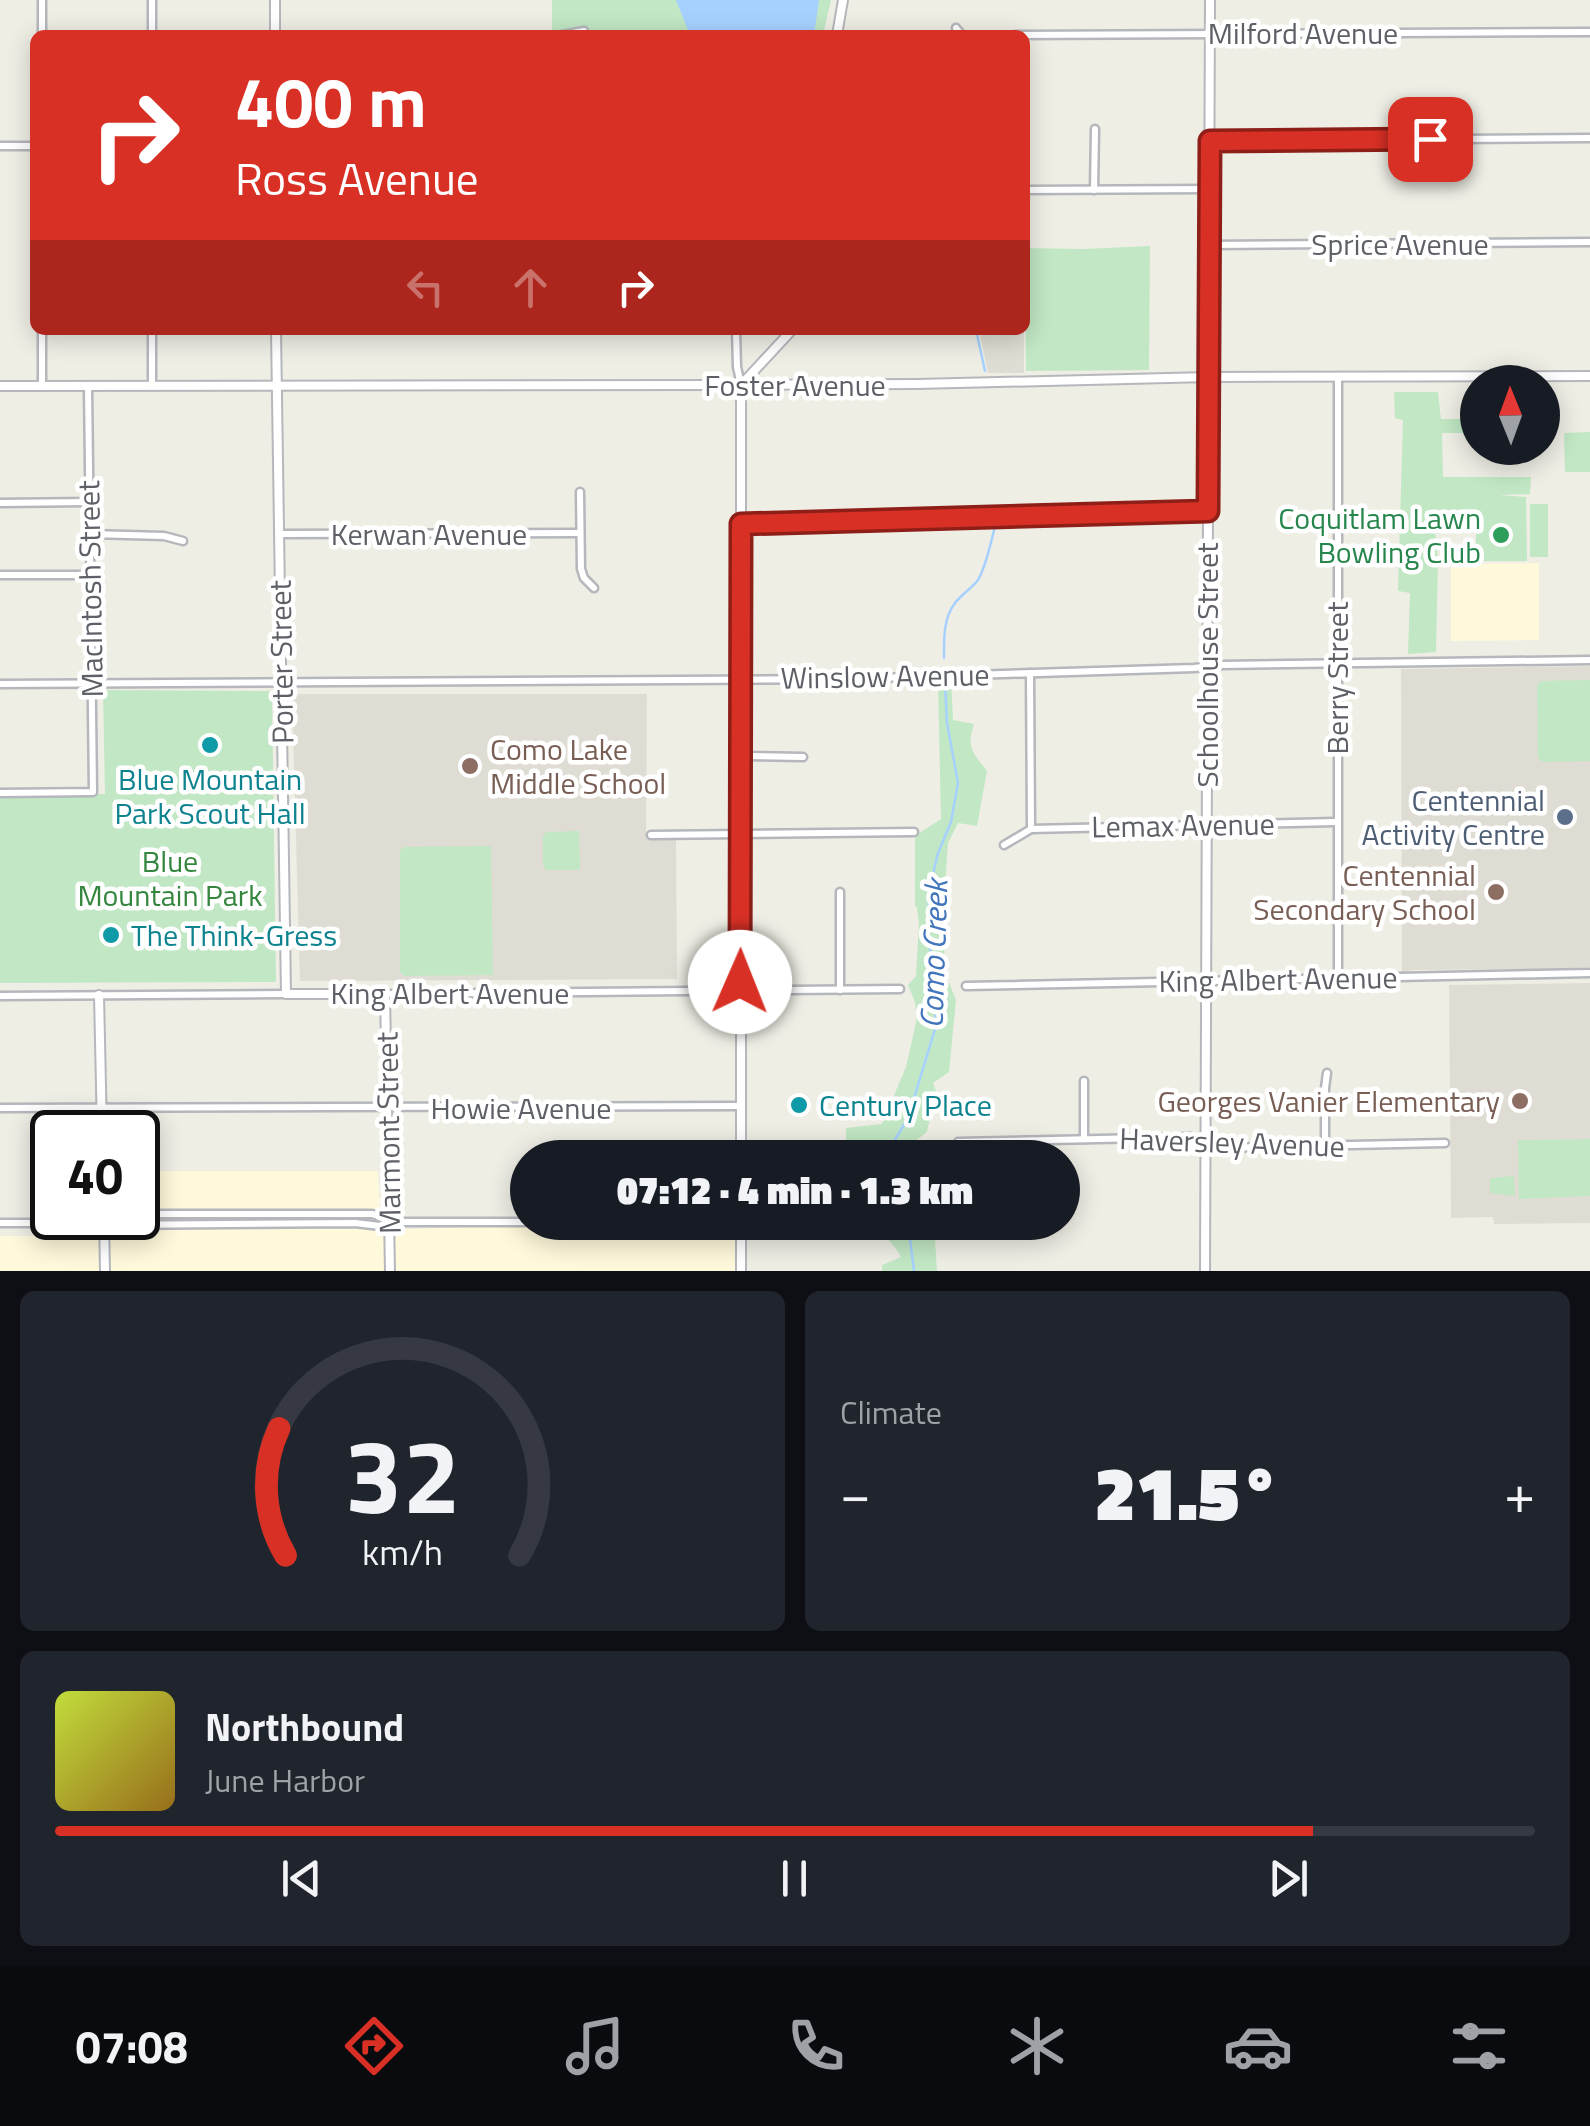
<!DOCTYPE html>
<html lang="en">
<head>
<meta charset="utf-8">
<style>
  body { margin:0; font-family:"Titillium Web",sans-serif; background:#20242c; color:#f1f3f6; height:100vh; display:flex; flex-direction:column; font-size:38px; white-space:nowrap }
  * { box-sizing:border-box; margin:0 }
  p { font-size:32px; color:#9ea1a6 }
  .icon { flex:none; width:55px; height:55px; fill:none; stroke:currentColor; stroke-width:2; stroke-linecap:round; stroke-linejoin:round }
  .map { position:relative; height:1271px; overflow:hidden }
  .details { display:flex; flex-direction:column; gap:20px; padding:20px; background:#0d0f14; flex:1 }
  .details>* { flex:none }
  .banner { position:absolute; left:30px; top:30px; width:1000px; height:305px; border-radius:15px; box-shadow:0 5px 25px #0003; background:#d93025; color:#fff; overflow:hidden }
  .needle { width:65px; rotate:359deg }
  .fabs { position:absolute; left:1460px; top:365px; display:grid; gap:20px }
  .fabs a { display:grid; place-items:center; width:100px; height:100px; border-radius:50%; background:#171b24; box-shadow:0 5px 25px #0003; font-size:50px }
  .speed { position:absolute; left:30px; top:1110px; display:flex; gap:20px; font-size:50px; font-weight:700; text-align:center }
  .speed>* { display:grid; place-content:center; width:130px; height:130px; border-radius:50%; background:#171b24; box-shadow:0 5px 25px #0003; line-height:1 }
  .speed .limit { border:5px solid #111; border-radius:15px; background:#fff; color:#111 }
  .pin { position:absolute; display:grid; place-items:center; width:85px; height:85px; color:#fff; margin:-42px; border-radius:20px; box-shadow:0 5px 15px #0006 }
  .me { position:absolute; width:110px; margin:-55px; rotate:1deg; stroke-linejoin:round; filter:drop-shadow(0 0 8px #0008) }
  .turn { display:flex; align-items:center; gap:35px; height:210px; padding:0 40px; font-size:45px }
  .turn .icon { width:130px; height:130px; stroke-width:2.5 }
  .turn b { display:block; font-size:70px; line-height:85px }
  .lanes { display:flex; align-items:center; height:95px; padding:0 40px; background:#0003; justify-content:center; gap:50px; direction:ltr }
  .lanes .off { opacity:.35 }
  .big { font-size:75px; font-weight:800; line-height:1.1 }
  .details .card { flex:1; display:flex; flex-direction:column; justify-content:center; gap:15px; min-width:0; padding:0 35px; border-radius:15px; background:#20242c }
  .details .dial { align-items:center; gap:0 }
  .dial svg { height:260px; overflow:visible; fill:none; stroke:#363941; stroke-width:7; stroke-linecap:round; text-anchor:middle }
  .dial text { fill:#f1f3f6; stroke:none }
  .song { display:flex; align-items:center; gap:30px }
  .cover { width:120px; height:120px; border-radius:15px; background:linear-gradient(135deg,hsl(70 70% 55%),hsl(40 70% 35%)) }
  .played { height:10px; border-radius:5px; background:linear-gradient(90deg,#d93025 85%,#363941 85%) }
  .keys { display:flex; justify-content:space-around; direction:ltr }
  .heat { display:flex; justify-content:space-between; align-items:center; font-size:55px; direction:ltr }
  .details .tiles { flex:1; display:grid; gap:20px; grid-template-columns:1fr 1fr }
  .card:last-child { grid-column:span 2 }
  .trip { position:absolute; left:510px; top:1140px; width:570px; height:100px; border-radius:50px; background:#171b24; box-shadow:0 5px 25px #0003; font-weight:800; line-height:100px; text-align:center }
  .tab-bar { display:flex; height:160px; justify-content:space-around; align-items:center; background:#090b0e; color:#9ea1a6 }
  .tab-bar .icon { width:70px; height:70px }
  .tab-bar .active { color:#d93025 }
  .tab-bar b { font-size:45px; color:#f1f3f6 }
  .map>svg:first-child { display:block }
</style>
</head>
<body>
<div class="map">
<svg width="1590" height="1271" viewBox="0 0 1590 1271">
  <rect width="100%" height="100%" fill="#efeee5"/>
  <!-- commercial -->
  <g fill="#fef9db">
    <polygon points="1539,563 1539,640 1451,641 1451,564"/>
    <polygon points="138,1171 378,1171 381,1230 499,1226 738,1224 740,1271 0,1271 0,1236 110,1236 110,1218 138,1218"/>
  </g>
  <!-- education -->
  <g fill="#dfddd3">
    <polygon points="979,330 1024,330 1024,373 988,373"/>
    <polygon points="1590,666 1590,967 1516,971 1512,969 1412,970 1402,973 1401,669"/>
    <polygon points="292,694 647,694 646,838 676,838 677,979 300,981"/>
    <polygon points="1590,983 1590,1223 1494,1224 1493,1217 1451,1218 1449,985"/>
  </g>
  <!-- green -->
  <g fill="#c1e7c4">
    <polygon points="552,0 831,0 823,35 552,35"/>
    <polygon points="1150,246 1149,370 1026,371 1025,248 1084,249"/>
    <polygon points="1394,392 1438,392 1441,419 1477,419 1477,433 1442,433 1443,477 1531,477 1530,494 1498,495 1526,497 1527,561 1476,561 1476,509 1433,511 1438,559 1436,652 1408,654 1410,593 1398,591 1403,420 1395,418"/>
    <polygon points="1590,432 1590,472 1565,472 1564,433"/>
    <rect x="1530" y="504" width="18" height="53"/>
    <polygon points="1590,680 1590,761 1542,762 1538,757 1537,685 1541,681"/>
    <path d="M 938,681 L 951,682 L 953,720 L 974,724 C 966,747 973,753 987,771 L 977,826 L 958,823 L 948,843 L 946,871 L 944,970 L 956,1000 L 949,1072 L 933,1083 L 936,1091 L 927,1132 L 910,1145 L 909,1157 L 846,1157 L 846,1128 L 882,1124 L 906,1067 L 917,1018 L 915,1002 L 908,985 L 916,976 L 919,925 L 917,907 L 915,906 L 915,836 L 941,819 Z"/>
    <polygon points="103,690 272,691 276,982 0,983 0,796 105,794"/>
    <polygon points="579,831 580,870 546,870 543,865 543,835 546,832"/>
    <polygon points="491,846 493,975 404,976 400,972 400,850 403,847"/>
    <polygon points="1590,1139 1590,1196 1519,1199 1518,1140"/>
    <polygon points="1514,1176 1515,1196 1490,1193 1490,1178"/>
    <path d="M 875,1223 L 934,1223 L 937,1271 L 882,1271 L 882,1265 L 901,1257 C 894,1244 883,1235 875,1223 Z"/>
  </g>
  <!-- water -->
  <polygon fill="#a6d1ff" points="676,0 819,0 814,35 690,35"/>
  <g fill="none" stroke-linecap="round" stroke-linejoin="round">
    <!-- stream -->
    <g stroke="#a6d1ff" stroke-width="2.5">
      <polyline points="976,330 985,371"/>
      <path d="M 944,658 C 944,639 943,619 955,603 C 962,594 971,589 978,580 C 984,570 992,539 995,526"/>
      <polyline points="191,786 193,774"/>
      <polyline points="884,1158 908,1118 935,1029 937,992 928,936 929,890 938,853 951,822 958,783 947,723 945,684"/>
      <polyline points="901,1222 909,1231 914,1271"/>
    </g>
    <defs>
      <g id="minor">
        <polyline points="42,0 42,35"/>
        <polyline points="956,28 962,35"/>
        <polyline points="152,35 152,0"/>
        <polyline points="562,35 584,31"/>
        <polyline points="1015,35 1590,32"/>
        <polyline points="1211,141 1590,138"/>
        <polyline points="0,146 35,146"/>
        <polyline points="1025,190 1210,189"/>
        <polyline points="1094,190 1095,129"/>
        <polyline points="1210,245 1590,242"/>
        <polyline points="736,330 737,367 741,385"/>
        <polyline points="42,386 42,330"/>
        <polyline points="152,386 152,330"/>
        <polyline points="580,492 581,569 584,578 594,588"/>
        <polyline points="0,503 89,502"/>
        <polyline points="741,524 1208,511"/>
        <polyline points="90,534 164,536 183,541"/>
        <polyline points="279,534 580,533"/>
        <polyline points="0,575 90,575"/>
        <polyline points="0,684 846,679 1194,668 1222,665 1590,660"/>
        <polyline points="741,756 803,757"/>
        <polyline points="0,793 93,792 88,386"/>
        <polyline points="1031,829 1336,822"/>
        <polyline points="651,835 914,832"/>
        <polyline points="1004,845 1031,829 1030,673"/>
        <polyline points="840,892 840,990"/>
        <polyline points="1338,978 1338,379"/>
        <polyline points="966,986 1590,973"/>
        <polyline points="385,994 900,989"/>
        <polyline points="0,996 286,994"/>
        <polyline points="0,1108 741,1106"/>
        <polyline points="1084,1139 1084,1081"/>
        <polyline points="958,1142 1192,1137 1218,1148 1445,1143"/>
        <polyline points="1325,1146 1325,1088 1327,1073"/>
        <polyline points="138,1214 372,1214 400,1222 528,1222"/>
        <polyline points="105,1220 113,1225 355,1223 380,1226 389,1221"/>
        <polyline points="0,1223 92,1223 108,1218"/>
      </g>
      <g id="tertiary">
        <polyline points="275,0 275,35"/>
        <polyline points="837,35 843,0"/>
        <polyline points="276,330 286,994 385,994 390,1271"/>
        <polyline points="0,386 727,385 917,384 1209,377 1590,376"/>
        <polyline points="99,995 102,1132"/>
        <polyline points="741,1158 741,385 792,330"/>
        <polyline points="104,1218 105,1271"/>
        <polyline points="741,1222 741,1271"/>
        <polyline points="1205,1271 1210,0"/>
      </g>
    </defs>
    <!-- minor casing -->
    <use href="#minor" stroke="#b5b7bc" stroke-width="11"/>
    <!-- tertiary casing -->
    <use href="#tertiary" stroke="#b5b7bc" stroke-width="12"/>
    <!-- minor -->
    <use href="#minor" stroke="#fff" stroke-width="6"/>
    <!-- tertiary -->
    <use href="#tertiary" stroke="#fff" stroke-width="8"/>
  </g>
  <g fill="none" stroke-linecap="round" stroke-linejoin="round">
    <defs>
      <polyline id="route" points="740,982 741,524 1208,511 1210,141 1430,139"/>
    </defs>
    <!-- route casing -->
    <use href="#route" stroke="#8d1f18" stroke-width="25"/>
    <!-- route -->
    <use href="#route" stroke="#d93025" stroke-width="18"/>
  </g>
  <!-- markers -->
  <circle fill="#2e9e5b" stroke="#fff" stroke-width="4" cx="1501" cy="535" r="10"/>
  <g fill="#0f9aa8" stroke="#fff" stroke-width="4">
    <circle cx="210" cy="745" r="10"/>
    <circle cx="111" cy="935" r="10"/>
    <circle cx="799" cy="1105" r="10"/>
  </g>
  <g fill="#8d6e63" stroke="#fff" stroke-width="4">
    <circle cx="470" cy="766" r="10"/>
    <circle cx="1496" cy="892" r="10"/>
    <circle cx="1520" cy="1101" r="10"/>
  </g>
  <circle fill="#5c6f8a" stroke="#fff" stroke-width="4" cx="1565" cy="817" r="10"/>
  <g text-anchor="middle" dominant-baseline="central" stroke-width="9" stroke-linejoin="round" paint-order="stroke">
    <!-- street labels -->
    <g font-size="30" fill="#5d6066" stroke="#fff">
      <text x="1303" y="33">Milford Avenue</text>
      <text x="1400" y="244">Sprice Avenue</text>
      <text x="795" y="385">Foster Avenue</text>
      <text x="429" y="534">Kerwan Avenue</text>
      <text transform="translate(90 589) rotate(-91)">MacIntosh Street</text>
      <text transform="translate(281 662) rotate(-91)">Porter Street</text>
      <text transform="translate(1207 665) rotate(-90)">Schoolhouse Street</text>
      <text transform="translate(885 676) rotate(-1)">Winslow Avenue</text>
      <text transform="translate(1337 678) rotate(-90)">Berry Street</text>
      <text transform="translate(1183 825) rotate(-1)">Lemax Avenue</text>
      <text transform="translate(1278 979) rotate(-1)">King Albert Avenue</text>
      <text x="450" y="993">King Albert Avenue</text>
      <text x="521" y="1108">Howie Avenue</text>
      <text transform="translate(388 1133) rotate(-91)">Marmont Street</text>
      <text transform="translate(1232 1142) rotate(2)">Haversley Avenue</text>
    </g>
    <!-- leisure labels -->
    <g font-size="30" fill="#27864d" stroke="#fff" text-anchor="end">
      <text x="1481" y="518">Coquitlam Lawn<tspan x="1481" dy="34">Bowling Club</tspan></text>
    </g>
    <!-- education labels -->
    <g font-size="30" fill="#785e54" stroke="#fff" text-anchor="end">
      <text x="490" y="749" text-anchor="start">Como Lake<tspan x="490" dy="34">Middle School</tspan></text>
      <text x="1476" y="875">Centennial<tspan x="1476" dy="34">Secondary School</tspan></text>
      <text x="1500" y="1101">Georges Vanier Elementary</text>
    </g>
    <!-- culture labels -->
    <g font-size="30" fill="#0d838f" stroke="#fff" text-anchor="start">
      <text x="210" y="779" text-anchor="middle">Blue Mountain<tspan x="210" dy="34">Park Scout Hall</tspan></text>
      <text x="131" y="935">The Think-Gress</text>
      <text x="819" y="1105">Century Place</text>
    </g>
    <!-- service labels -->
    <g font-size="30" fill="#4e5e75" stroke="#fff" text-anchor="end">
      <text x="1545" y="800">Centennial<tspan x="1545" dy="34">Activity Centre</tspan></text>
    </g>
    <!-- park labels -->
    <g font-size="30" fill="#34863e" stroke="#fff">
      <text x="170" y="861">Blue<tspan x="170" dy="34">Mountain Park</tspan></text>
    </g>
    <!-- water labels -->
    <g font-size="32" font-style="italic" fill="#4275bc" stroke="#fff">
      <text transform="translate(933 954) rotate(-88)">Como Creek</text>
    </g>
  </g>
</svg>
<div class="fabs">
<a><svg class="needle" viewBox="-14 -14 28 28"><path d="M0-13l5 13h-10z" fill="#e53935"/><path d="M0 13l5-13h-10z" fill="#9ea1a6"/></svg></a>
</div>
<div class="speed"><div class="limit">40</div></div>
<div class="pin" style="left:1430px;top:139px;background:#d93025"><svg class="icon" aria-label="arrive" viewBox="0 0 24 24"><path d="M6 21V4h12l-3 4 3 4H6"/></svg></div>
<svg class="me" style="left:740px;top:982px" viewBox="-20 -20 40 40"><circle r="19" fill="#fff"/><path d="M0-13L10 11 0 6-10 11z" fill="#d93025"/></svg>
<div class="trip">07:12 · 4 min · 1.3 km</div>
<div class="banner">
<div class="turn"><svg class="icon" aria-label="right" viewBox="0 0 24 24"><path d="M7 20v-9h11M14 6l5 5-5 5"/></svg><div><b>400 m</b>Ross Avenue</div></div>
<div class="lanes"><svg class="icon off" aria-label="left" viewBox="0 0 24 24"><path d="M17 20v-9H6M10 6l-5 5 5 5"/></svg><svg class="icon off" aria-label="ahead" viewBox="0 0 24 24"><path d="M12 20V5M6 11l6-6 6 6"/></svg><svg class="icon" aria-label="right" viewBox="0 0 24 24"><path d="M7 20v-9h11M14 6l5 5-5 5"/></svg></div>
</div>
</div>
<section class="details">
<div class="tiles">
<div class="card dial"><svg viewBox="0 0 100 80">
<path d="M14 69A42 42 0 1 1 86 69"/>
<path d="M14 69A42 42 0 0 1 12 30" stroke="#d93025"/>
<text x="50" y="56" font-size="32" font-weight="700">32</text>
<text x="50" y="72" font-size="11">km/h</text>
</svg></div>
<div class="card"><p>Climate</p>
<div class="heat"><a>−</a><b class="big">21.5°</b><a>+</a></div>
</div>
<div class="card">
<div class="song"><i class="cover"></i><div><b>Northbound</b><p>June Harbor</p></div></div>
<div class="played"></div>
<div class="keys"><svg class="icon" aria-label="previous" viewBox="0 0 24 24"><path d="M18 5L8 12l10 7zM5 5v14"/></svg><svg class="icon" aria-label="pause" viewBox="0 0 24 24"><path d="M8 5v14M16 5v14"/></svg><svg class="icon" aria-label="next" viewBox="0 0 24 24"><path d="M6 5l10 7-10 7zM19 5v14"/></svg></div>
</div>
</div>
</section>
<nav class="tab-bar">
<b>07:08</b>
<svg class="icon active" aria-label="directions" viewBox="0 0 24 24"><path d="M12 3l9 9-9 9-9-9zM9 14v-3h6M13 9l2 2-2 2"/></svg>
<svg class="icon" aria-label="music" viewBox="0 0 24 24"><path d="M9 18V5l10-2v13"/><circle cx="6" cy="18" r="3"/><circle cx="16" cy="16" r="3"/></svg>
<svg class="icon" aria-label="phone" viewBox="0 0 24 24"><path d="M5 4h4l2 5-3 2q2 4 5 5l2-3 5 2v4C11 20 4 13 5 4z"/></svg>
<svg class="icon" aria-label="climate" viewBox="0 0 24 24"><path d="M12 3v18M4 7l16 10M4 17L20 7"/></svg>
<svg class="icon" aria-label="car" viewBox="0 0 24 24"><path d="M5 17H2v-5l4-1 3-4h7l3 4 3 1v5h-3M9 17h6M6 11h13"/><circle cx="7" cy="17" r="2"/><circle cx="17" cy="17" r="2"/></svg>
<svg class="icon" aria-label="filters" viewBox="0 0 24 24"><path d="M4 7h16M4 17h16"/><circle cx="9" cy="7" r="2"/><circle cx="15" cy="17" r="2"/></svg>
</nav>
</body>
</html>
